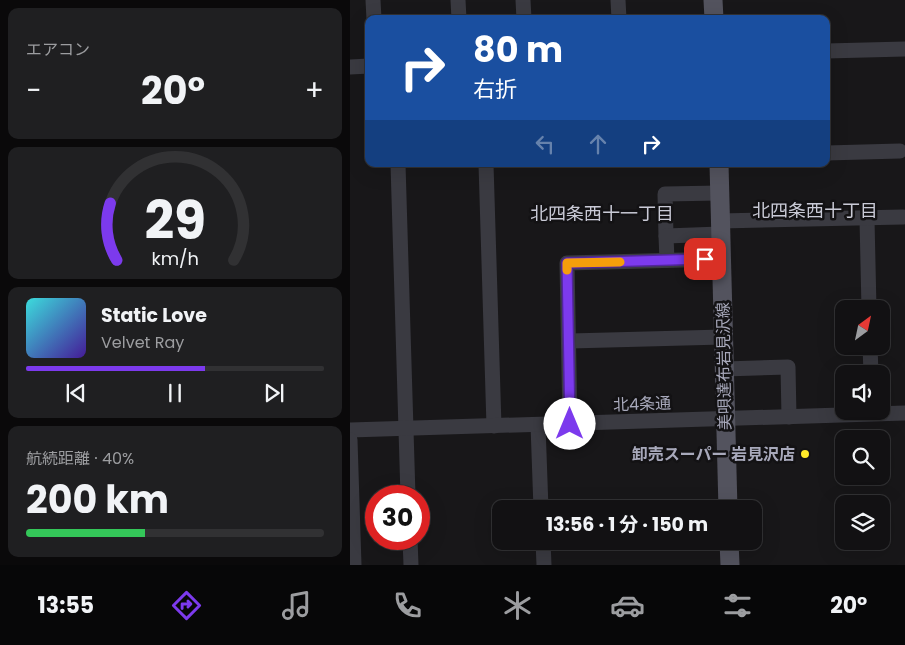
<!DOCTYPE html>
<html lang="ja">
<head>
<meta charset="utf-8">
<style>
  body { margin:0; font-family:Poppins,"Noto Sans JP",sans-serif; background:#1f1f21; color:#f1f3f6; height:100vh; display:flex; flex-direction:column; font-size:19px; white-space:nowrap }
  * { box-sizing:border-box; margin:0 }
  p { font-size:16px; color:#9c9da0 }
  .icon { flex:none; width:28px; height:28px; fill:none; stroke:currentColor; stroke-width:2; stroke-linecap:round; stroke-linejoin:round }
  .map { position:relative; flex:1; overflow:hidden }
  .side { display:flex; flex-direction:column; gap:8px; padding:8px; background:#0a090a; width:350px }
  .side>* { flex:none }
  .top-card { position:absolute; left:15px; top:15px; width:465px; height:152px; border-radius:10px; box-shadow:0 5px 20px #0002,0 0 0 1px #313133; background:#1a4fa0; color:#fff; overflow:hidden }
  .needle { width:32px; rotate:33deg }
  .buttons { position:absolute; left:485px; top:300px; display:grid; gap:10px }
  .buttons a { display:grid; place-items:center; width:55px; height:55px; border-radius:10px; background:#121113; box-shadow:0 5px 20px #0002,0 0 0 1px #313133; font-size:25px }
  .speed { position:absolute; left:15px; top:485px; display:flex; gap:10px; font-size:25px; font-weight:700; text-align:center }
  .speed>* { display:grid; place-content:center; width:65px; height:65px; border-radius:50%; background:#121113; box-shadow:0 5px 20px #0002,0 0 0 1px #313133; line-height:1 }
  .speed .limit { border:8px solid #d22; background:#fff; color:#111 }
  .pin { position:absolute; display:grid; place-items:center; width:42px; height:42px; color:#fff; margin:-21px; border-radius:10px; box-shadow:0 2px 8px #0006 }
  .me { position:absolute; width:55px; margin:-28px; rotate:0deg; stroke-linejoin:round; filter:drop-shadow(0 0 4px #0008) }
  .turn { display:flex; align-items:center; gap:18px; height:105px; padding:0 25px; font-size:22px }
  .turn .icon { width:65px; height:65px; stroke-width:2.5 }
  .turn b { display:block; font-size:35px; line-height:42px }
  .lanes { display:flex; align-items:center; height:48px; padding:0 25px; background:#0003; justify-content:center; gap:25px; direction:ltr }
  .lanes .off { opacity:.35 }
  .big { font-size:38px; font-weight:700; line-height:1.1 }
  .side .widget { flex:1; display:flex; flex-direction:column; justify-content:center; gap:8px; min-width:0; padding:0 18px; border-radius:10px; background:#1f1f21 }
  .side .dial { align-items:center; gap:0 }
  .dial svg { height:130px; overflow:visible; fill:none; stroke:#313133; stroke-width:7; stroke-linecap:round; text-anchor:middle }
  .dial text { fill:#f1f3f6; stroke:none }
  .song { display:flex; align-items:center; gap:15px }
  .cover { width:60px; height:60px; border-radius:8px; background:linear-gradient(135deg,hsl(180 70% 55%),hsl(260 70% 35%)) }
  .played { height:5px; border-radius:2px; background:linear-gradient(90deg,#7c3aed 60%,#313133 60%) }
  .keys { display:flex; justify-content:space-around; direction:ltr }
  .heat { display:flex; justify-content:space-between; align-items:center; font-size:28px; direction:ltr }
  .charge { height:8px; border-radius:4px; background:linear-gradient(90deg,#34c759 40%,#313133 0) }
  .trip { position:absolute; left:142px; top:500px; width:270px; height:50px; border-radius:10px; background:#121113; box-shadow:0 5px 20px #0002,0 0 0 1px #313133; font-weight:700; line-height:50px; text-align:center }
  .tab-bar { display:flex; height:80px; justify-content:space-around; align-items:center; background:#070708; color:#9c9da0 }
  .tab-bar .icon { width:35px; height:35px }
  .tab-bar .selected { color:#7c3aed }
  .tab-bar b { font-size:22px; color:#f1f3f6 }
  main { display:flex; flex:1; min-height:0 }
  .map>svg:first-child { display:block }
</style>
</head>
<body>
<main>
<section class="side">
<div class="widget"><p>エアコン</p>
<div class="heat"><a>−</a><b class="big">20°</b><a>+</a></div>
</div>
<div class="widget dial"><svg viewBox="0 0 100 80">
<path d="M14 69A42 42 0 1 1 86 69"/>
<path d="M14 69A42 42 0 0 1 10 34" stroke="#7c3aed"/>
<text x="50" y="56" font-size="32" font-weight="700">29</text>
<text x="50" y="72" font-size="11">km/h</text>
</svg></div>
<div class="widget">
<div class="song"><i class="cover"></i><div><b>Static Love</b><p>Velvet Ray</p></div></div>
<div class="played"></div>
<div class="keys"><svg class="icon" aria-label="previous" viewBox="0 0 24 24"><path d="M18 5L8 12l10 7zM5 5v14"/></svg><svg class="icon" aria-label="pause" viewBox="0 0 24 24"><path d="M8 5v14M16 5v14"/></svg><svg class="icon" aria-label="next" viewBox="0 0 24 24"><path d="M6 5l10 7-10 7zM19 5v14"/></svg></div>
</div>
<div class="widget"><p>航続距離 · 40%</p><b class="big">200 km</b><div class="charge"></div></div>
</section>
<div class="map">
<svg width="555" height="565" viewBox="0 0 555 565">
  <rect width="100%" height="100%" fill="#181719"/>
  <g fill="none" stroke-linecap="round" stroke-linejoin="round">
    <!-- minor -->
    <g stroke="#3a3a41" stroke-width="15">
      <polyline points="23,0 24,19"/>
      <polyline points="108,0 109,19"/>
      <polyline points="173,0 174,19"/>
      <polyline points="268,0 269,19"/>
      <polyline points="476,51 555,49"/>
      <polyline points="0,67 19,66"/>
      <polyline points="476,153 550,151"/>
      <polyline points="48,164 58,496"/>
      <polyline points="136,164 144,426"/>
      <polyline points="517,219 519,309"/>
      <polyline points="370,221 553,217"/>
      <polyline points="316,236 315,194 369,193"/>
      <polyline points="317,260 316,236 370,234"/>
      <polyline points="220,341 373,337"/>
      <polyline points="520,346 521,374"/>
      <polyline points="374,369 438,367 439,417"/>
      <polyline points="220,424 217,263 371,259"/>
      <polyline points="188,425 191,509"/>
      <polyline points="0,430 555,413"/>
      <polyline points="0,440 4,565"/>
      <polyline points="60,539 61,565"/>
      <polyline points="193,541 194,565"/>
    </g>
    <!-- major -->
    <g stroke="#53535e" stroke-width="19">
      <polyline points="363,0 364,19"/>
      <polyline points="369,164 378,509"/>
      <polyline points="379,541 380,565"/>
    </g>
  </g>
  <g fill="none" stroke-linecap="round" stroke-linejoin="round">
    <defs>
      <polyline id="route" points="220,424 217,263 355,259"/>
    </defs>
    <!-- route casing -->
    <use href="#route" stroke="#51269a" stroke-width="12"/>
    <!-- route -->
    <use href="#route" stroke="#7c3aed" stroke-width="9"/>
    <!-- slow -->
    <polyline stroke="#f59e0b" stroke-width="9" points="217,270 217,263 270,262"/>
  </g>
  <!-- markers -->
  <circle fill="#ffe929" stroke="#131214" stroke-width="2" cx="455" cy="454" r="5"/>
  <g text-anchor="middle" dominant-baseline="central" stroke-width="5" stroke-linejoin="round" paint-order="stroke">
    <!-- street labels -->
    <g font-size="16" fill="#a8a9bb" stroke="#131214">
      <text transform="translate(374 366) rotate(-91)">美唄達布岩見沢線</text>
      <text transform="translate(292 404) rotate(-2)">北4条通</text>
    </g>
    <!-- poi labels -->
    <g font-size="16" font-weight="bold" fill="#a8a9bb" stroke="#131214" text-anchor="end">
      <text x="445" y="454">卸売スーパー 岩見沢店</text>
    </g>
    <!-- neighbourhood labels -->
    <g font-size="18" fill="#c9cad6" stroke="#131214">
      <text x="465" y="210">北四条西十丁目</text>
      <text x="252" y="213">北四条西十一丁目</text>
    </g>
  </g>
</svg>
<div class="buttons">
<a><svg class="needle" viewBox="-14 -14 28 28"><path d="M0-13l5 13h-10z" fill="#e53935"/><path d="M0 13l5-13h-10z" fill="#9c9da0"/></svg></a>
<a><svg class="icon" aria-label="sound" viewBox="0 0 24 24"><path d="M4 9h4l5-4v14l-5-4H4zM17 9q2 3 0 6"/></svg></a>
<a><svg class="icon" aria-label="search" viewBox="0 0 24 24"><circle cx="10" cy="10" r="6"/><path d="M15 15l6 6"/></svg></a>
<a><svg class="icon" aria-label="layers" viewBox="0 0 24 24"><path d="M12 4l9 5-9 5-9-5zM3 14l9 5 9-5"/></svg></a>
</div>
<div class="speed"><div class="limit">30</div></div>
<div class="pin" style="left:355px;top:259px;background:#d93025"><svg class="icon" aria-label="arrive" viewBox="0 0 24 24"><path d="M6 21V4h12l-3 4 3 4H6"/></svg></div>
<svg class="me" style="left:220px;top:424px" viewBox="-20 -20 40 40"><circle r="19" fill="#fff"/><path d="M0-13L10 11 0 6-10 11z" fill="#7c3aed"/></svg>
<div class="trip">13:56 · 1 分 · 150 m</div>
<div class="top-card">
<div class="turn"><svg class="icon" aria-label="right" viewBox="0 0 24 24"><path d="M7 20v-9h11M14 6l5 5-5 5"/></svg><div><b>80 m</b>右折</div></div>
<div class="lanes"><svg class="icon off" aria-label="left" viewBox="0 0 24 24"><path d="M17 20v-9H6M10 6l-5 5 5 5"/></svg><svg class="icon off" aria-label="ahead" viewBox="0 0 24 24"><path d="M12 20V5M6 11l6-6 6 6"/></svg><svg class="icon" aria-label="right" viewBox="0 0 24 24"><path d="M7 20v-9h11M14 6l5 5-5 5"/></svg></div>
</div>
</div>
</main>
<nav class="tab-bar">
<b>13:55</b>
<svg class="icon selected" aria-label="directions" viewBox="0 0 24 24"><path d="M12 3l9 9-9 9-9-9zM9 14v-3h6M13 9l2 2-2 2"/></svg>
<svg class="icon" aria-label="music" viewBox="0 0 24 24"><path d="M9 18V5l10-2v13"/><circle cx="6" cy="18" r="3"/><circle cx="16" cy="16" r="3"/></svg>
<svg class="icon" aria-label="phone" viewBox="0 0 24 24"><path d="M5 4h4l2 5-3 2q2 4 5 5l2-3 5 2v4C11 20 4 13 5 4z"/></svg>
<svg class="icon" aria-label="climate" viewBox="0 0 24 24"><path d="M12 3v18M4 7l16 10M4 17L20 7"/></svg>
<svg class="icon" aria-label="car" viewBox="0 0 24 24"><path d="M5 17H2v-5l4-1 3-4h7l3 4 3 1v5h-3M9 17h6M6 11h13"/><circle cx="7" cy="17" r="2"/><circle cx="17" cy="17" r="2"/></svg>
<svg class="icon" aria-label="filters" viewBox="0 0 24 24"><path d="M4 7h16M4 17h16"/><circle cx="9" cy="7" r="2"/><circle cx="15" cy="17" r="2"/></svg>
<b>20°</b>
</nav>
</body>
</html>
